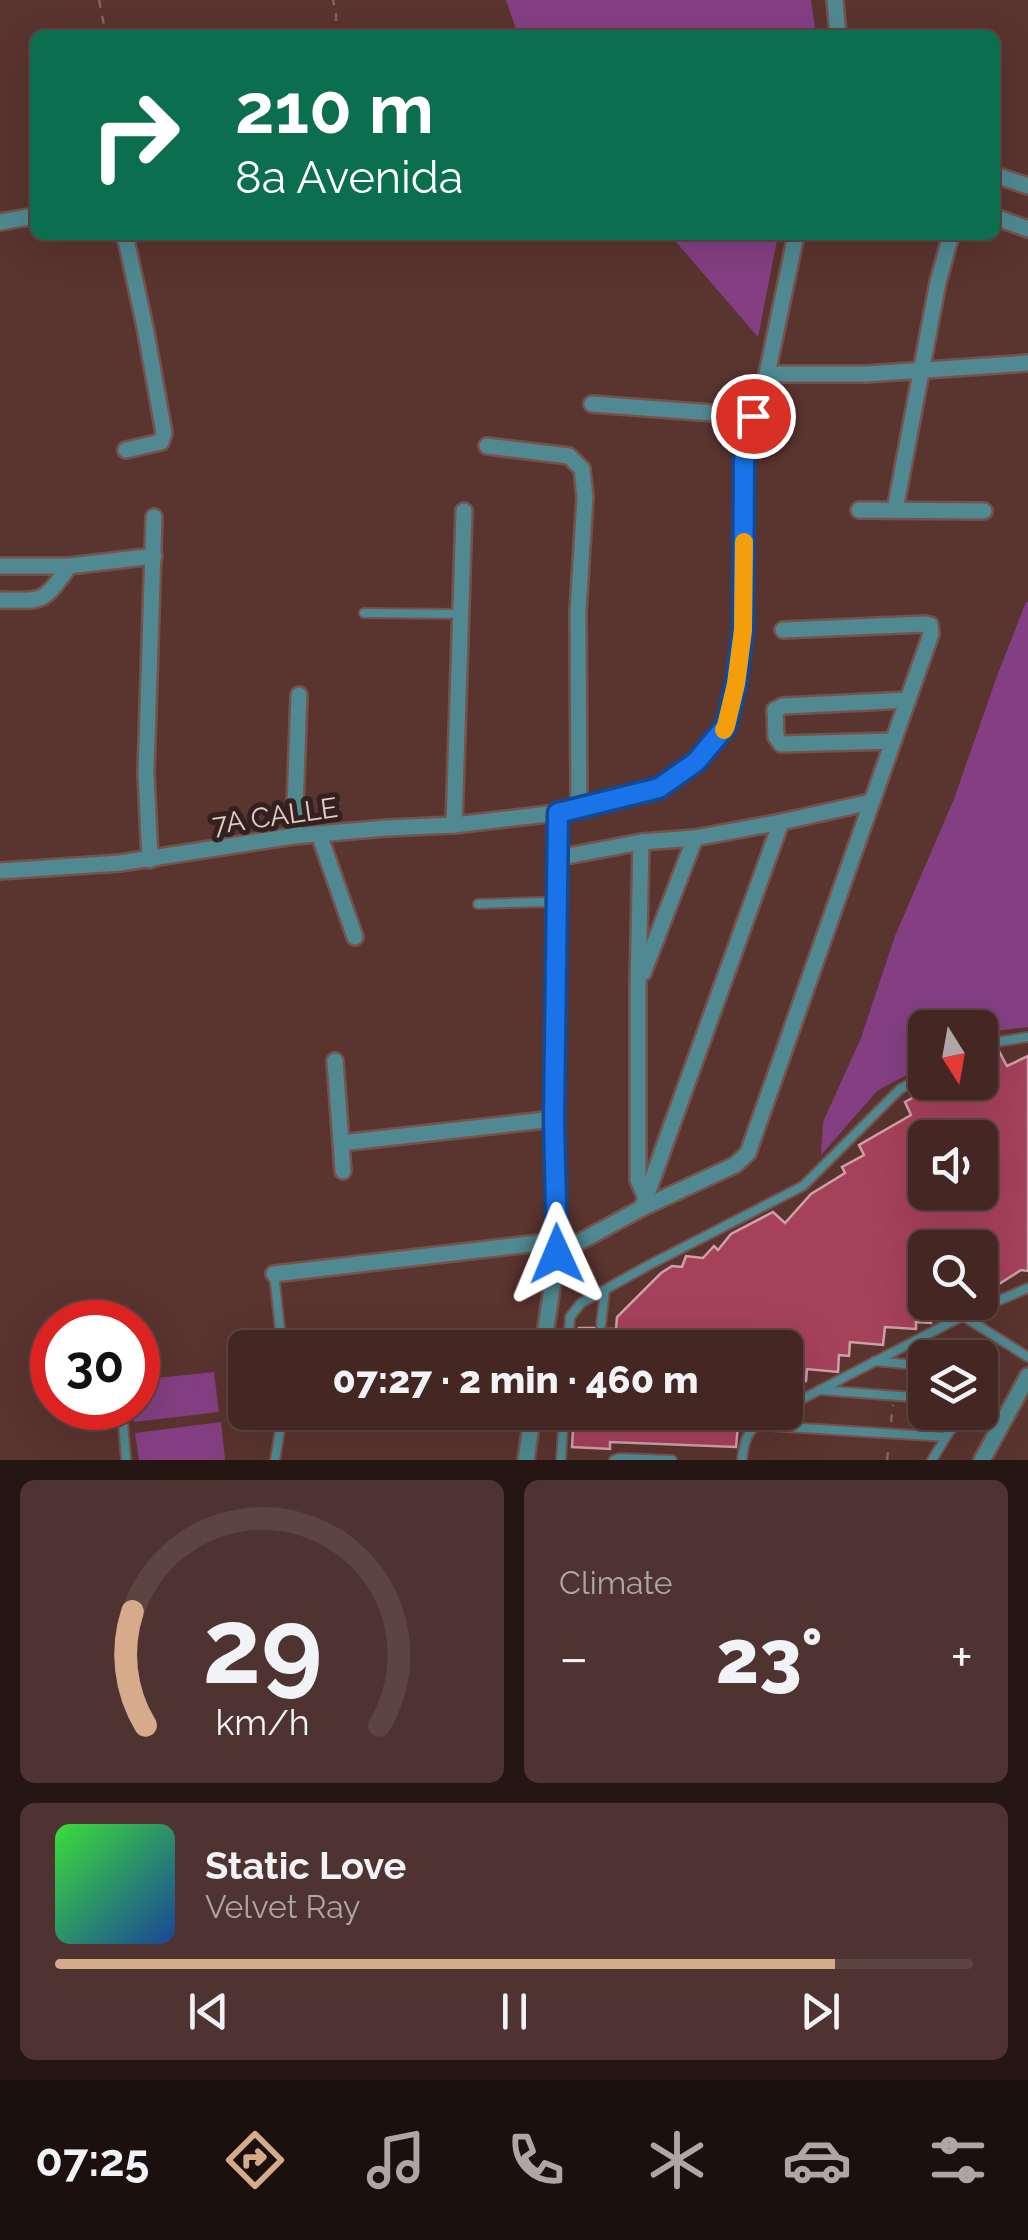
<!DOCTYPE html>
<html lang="en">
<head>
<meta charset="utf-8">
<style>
  body { margin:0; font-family:Raleway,sans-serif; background:#4e3330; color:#f1f3f6; height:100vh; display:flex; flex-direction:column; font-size:38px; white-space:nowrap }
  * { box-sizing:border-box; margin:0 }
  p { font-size:32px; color:#afa5a6 }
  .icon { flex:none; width:55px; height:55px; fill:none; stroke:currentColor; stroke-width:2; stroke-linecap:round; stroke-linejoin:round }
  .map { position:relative; height:1460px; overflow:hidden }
  .drawer { display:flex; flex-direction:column; gap:20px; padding:20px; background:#251513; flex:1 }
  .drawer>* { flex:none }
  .hud { position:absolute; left:30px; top:30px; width:970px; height:210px; border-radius:15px; box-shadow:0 10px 40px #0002,0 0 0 2px #5c4441; background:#0b6e4f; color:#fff; overflow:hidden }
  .needle { width:65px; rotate:169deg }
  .controls { position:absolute; left:908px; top:1010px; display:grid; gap:20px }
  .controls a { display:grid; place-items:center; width:90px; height:90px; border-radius:15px; background:#442723; box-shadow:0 10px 40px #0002,0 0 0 2px #5c4441; font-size:50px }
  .speed { position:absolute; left:30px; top:1300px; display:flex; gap:20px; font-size:50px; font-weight:700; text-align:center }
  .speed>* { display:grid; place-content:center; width:130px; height:130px; border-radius:50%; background:#442723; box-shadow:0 10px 40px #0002,0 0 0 2px #5c4441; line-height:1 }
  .speed .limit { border:15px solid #d22; background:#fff; color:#111 }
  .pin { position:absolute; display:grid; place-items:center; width:85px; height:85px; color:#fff; margin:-42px; border:5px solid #fff; border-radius:50%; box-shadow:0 2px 10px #0007 }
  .me { position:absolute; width:110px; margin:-55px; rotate:359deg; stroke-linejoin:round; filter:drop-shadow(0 0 8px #0008) }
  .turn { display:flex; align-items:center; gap:35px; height:210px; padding:0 40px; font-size:45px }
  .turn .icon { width:130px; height:130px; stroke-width:2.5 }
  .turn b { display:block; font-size:70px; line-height:85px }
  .big { font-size:75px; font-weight:800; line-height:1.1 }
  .drawer .widget { flex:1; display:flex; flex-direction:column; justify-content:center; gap:15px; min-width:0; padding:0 35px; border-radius:15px; background:#4e3330 }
  .drawer .dial { align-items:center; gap:0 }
  .dial svg { height:260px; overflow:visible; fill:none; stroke:#5c4441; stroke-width:7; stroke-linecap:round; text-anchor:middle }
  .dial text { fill:#f1f3f6; stroke:none }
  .song { display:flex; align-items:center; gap:30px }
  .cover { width:120px; height:120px; border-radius:15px; background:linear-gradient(135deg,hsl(120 70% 55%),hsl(220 70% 35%)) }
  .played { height:10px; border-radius:5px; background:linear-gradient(90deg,#d6ab8b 85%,#5c4441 85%) }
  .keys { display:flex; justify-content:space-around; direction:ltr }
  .heat { display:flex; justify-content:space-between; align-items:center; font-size:55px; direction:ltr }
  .drawer .tiles { flex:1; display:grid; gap:20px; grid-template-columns:1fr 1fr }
  .widget:last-child { grid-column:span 2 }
  .trip { position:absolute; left:228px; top:1330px; width:575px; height:100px; border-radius:15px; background:#442723; box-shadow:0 10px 40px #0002,0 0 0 2px #5c4441; font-weight:800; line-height:100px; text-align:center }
  .tab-bar { display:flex; height:160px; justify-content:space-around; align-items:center; background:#1b100e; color:#afa5a6 }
  .tab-bar .icon { width:70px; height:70px }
  .tab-bar .selected { color:#d6ab8b }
  .tab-bar b { font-size:45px; color:#f1f3f6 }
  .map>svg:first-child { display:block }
</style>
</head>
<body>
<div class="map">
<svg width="1028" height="1460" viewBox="0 0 1028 1460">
  <rect width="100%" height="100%" fill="#5a342f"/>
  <!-- green -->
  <g fill="#843f83">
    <polygon points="506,0 811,0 816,35 518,35"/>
    <polygon points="670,235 778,235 758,337"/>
    <polygon points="1026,602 1028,602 1028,1027 987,1032 980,1036 980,1028 925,1028 925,1065 877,1091 821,1155 823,1122 861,1038 895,936 954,799 997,676"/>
    <polygon points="214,1372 219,1412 134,1422 132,1408 138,1408 138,1380"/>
    <polygon points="221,1422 225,1460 139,1460 135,1433"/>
  </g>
  <!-- building -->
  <g fill="#a6415a" stroke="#cfa0a8" stroke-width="2.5" fill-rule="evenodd">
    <path d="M 999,1051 L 1007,1066 L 1028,1056 L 1028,1271 L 1021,1270 L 980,1296 L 980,1248 L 925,1248 L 925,1302 L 933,1302 L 931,1323 L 916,1322 L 916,1329 L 885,1327 L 883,1345 L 850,1342 L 849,1356 L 839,1355 L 838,1372 L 807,1369 L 806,1381 L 802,1381 L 801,1390 L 785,1399 L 785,1348 L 578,1348 L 579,1328 L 594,1328 L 601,1332 L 607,1329 L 616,1329 L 617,1317 L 661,1273 L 672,1266 L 682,1267 L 686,1256 L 703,1258 L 714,1246 L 718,1250 L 731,1234 L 773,1212 L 785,1223 L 811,1194 L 845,1173 L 842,1167 L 864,1155 L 859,1145 L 911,1115 L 905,1102 L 941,1082 L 980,1082 L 980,1061 ZM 925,1138 L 980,1138 L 980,1192 L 925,1192 Z"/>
    <polygon points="574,1412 761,1412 738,1425 736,1447 610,1442 610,1449 572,1447"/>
  </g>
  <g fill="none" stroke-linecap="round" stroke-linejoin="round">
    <defs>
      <g id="service">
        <polyline points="364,613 461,614"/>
        <polyline points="478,904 542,902 556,904"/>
        <polyline points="980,1048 990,1043 1028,1037"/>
        <polyline points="274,1274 282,1348"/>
        <polyline points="963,1316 1028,1357"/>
        <polyline points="601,1325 605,1290"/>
        <polyline points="568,1348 570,1317 581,1303 649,1265 803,1186 900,1089 925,1076"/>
        <polyline points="875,1361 925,1366"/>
        <polyline points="980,1375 980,1386"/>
        <polyline points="820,1390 925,1398"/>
        <polyline points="122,1408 126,1460"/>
        <polyline points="785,1408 963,1316 1028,1288"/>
        <polyline points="754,1425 946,1437 932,1460"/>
        <polyline points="946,1437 962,1412"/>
        <polyline points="275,1460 283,1412"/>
        <polyline points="561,1460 564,1412"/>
        <polyline points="614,1460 619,1458 672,1460"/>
        <path d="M 742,1460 C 745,1430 752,1426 778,1412"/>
      </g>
      <g id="minor">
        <polyline points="835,0 838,35"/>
        <polyline points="995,175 1028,186"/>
        <polyline points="995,217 1028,229"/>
        <polyline points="0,222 35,216"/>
        <polyline points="125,235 145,327 164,433 161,442 126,450"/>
        <polyline points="767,374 866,374 1028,363"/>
        <polyline points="592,404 753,416"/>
        <polyline points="487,446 569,456 582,469 585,497 578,611 579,807"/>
        <polyline points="859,510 984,511"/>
        <polyline points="895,510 938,282 951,235"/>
        <polyline points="0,566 69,566 154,556"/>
        <path d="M 0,600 C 44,601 43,603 69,566"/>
        <polyline points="893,741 781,744 776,737 775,710 783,706 908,700"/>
        <polyline points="454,825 464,511"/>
        <polyline points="319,834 355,937"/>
        <polyline points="294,836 299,695"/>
        <polyline points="641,842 638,986 638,1180 646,1198"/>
        <polyline points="557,858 641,842 695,838 781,822 871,802"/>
        <polyline points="150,860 146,773 154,517"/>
        <polyline points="0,871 120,863 294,836 387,828 454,825 557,813 659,788 696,762 726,726 736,684 743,630 744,461 753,416 767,374 796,235"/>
        <polyline points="643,973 695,838"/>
        <polyline points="335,1061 343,1171"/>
        <polyline points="341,1143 554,1119"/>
        <polyline points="642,1208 781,822"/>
        <polyline points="557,1254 642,1208 735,1165 748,1153 931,634 930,625 925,624 783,630"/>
        <polyline points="274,1274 556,1241"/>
        <polyline points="543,1348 557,1254 554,1119 557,813"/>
        <polyline points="526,1460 533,1412"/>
        <polyline points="982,1460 1028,1376"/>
      </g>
    </defs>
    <!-- service casing -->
    <use href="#service" stroke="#76524e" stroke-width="12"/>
    <!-- minor casing -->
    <use href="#minor" stroke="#76524e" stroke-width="20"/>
    <!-- path -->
    <g stroke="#86645f" stroke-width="2.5" stroke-dasharray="8 8" stroke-linecap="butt">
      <polyline points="99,0 106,35"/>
      <polyline points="331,35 336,30 336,14 333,0"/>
      <polyline points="891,1422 893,1405"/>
      <polyline points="887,1460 889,1444"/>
    </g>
    <!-- service -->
    <use href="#service" stroke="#508991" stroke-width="8"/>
    <!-- minor -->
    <use href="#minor" stroke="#508991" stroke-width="15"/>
  </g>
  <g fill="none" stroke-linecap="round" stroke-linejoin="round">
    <defs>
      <polyline id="route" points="557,1254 554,1119 558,813 659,788 696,762 726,726 736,684 743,630 744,461 753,416"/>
    </defs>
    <!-- route casing -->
    <use href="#route" stroke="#114b97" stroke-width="25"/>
    <!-- route -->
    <use href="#route" stroke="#1a73e8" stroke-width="18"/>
    <!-- slow -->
    <polyline stroke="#f59e0b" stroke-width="18" points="724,730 726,726 736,684 743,630 744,542"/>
  </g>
  <g text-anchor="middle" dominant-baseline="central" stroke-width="10" stroke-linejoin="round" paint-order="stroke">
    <!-- street labels -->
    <g font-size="28" fill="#e4cbc8" stroke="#33211f">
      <text transform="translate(275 816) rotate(-8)">7A CALLE</text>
    </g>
  </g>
</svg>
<div class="controls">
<a><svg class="needle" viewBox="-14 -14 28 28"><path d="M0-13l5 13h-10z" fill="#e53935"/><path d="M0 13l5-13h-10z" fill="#afa5a6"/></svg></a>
<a><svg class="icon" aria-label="sound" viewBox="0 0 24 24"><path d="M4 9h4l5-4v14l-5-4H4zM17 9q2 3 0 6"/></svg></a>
<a><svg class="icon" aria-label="search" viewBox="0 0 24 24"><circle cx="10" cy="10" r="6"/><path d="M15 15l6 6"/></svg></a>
<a><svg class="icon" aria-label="layers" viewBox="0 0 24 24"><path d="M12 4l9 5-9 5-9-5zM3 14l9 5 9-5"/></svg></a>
</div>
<div class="speed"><div class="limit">30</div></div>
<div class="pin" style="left:753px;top:416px;background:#d93025"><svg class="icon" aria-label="arrive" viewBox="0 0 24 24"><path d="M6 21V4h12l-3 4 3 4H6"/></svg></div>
<svg class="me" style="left:557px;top:1254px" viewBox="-20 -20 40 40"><path d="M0-17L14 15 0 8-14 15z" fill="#1a73e8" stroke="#fff" stroke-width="4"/></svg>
<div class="trip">07:27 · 2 min · 460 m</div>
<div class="hud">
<div class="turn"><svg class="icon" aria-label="right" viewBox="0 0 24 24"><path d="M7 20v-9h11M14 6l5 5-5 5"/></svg><div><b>210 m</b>8a Avenida</div></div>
</div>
</div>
<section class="drawer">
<div class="tiles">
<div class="widget dial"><svg viewBox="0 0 100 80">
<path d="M14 69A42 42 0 1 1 86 69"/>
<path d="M14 69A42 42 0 0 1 10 34" stroke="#d6ab8b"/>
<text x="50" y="56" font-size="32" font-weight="700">29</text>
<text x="50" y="72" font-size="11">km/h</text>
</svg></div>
<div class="widget"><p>Climate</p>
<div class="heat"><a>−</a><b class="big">23°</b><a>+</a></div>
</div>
<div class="widget">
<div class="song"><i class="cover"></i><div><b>Static Love</b><p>Velvet Ray</p></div></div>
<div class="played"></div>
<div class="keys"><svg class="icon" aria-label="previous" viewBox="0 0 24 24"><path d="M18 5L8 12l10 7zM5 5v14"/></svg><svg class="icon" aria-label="pause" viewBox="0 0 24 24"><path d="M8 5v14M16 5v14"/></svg><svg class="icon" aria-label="next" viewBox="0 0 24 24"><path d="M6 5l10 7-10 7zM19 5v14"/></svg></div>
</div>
</div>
</section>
<nav class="tab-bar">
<b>07:25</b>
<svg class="icon selected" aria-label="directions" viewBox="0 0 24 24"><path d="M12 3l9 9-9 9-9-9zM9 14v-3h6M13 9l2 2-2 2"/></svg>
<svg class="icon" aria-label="music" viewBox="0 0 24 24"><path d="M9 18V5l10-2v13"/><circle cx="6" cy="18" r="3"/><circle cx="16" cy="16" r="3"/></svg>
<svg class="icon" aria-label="phone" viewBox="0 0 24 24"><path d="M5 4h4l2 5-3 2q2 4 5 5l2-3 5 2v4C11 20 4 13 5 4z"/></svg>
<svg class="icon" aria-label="climate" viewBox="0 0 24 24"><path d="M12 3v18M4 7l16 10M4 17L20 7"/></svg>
<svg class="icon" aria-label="car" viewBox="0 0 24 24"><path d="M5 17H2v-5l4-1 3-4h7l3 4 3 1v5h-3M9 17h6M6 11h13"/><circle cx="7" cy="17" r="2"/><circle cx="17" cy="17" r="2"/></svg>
<svg class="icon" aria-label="filters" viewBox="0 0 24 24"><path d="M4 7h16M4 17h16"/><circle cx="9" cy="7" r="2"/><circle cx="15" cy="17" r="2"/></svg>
</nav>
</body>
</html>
